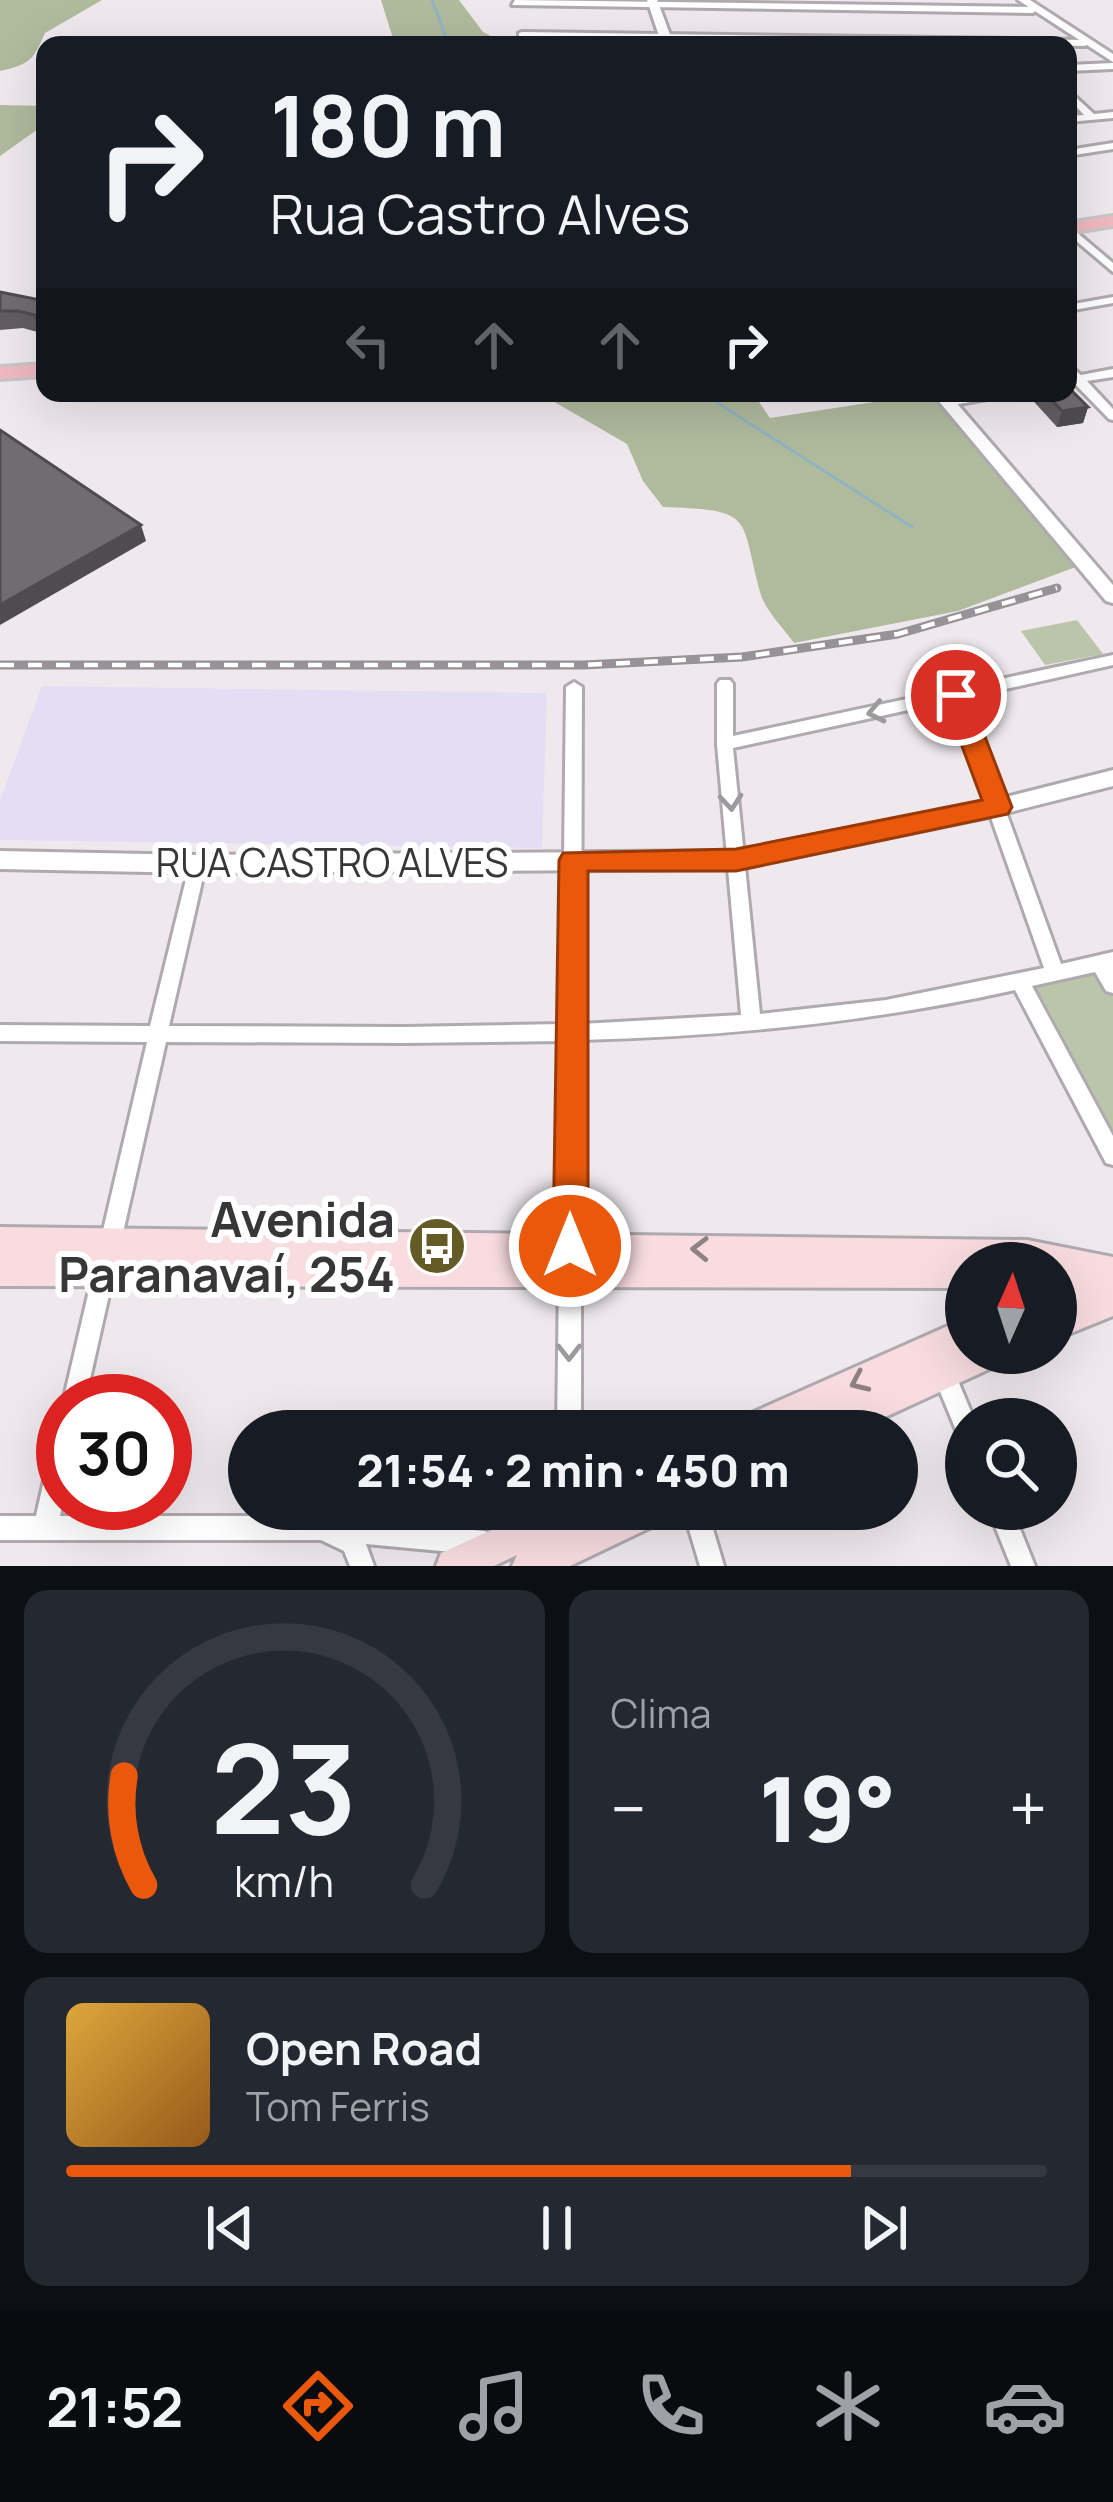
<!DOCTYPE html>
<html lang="pt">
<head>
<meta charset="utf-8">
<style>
  body { margin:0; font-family:Manrope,sans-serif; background:#242831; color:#f1f3f6; height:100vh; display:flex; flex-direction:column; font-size:45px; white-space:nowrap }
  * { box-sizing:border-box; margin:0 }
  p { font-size:39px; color:#9ea1a6 }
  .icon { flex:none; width:66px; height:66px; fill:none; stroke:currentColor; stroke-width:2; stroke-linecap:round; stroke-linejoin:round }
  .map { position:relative; height:1566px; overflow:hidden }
  .panel { display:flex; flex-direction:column; gap:24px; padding:24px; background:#0d0f14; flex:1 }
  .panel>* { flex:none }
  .banner { position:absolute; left:36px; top:36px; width:1041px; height:366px; border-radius:24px; box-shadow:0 12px 48px #0002; background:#171b24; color:#f1f3f6; overflow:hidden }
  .needle { width:78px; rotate:3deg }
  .controls { position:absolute; left:945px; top:1242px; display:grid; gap:24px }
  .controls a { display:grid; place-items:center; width:132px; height:132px; border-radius:50%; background:#171b24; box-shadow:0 12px 48px #0002; font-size:60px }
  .speed { position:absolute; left:36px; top:1374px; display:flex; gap:24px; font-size:60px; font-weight:700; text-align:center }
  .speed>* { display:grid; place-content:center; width:156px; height:156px; border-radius:50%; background:#171b24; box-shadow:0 12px 48px #0002; line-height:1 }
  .speed .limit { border:18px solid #d22; background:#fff; color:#111 }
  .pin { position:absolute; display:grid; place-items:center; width:102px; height:102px; color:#fff; margin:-51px; border:6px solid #fff; border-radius:50%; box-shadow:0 3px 12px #0007 }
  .me { position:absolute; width:132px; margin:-66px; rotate:0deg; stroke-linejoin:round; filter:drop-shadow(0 0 9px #0008) }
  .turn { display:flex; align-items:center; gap:42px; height:252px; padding:0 36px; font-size:54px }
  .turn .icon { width:156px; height:156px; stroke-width:2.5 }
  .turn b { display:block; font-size:84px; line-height:102px }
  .lanes { display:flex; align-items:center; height:114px; padding:0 36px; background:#0003; justify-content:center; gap:60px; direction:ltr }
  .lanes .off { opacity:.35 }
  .big { font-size:90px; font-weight:800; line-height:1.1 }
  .panel .widget { flex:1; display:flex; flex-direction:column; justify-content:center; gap:18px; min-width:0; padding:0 42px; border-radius:24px; background:#242831 }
  .panel .dial { align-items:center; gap:0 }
  .dial svg { height:312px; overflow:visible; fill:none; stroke:#363941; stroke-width:7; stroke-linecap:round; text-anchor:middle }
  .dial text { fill:#f1f3f6; stroke:none }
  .song { display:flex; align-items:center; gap:36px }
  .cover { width:144px; height:144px; border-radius:18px; background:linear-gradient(135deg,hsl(40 70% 55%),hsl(30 70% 35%)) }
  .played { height:12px; border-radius:6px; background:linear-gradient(90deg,#ea580c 80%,#363941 80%) }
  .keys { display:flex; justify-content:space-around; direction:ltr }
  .heat { display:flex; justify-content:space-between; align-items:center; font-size:66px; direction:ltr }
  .panel .tiles { flex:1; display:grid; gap:24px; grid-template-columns:1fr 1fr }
  .widget:last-child { grid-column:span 2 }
  .trip { position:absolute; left:228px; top:1410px; width:690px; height:120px; border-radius:60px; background:#171b24; box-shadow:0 12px 48px #0002; font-weight:800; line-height:120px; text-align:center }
  .tabs { display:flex; height:192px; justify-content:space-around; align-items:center; background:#090b0e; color:#9ea1a6 }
  .tabs .icon { width:84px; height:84px }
  .tabs .active { color:#ea580c }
  .tabs b { font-size:54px; color:#f1f3f6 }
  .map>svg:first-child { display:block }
</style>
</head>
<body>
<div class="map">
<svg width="1113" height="1566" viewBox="0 0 1113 1566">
  <rect width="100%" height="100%" fill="#efe9ee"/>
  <!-- industrial -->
  <polygon fill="#e3def4" points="42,686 547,693 542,848 0,840 0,800"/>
  <!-- green -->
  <g fill="#bbc5a9">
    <polygon points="1077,620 1103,654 1045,665 1021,631"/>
    <polygon points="1099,963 1113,985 1113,1156 1020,981"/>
  </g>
  <!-- forest -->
  <g fill="#b0ba9d">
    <path d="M 0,0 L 102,0 L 45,33 C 33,60 31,64 0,71 Z"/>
    <polygon points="381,0 459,0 483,32 509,45 395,45"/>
    <polygon points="0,105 45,106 45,124 0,156"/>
    <path d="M 547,393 L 753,393 L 770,418 L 932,393 L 1081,565 L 958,611 L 794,643 C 784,629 766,611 761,595 C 739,516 757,510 663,507 L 643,481 L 627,444 L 551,400 Z"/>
  </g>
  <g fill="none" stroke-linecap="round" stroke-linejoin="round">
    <!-- stream -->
    <g stroke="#90b4bf" stroke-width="3">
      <polyline points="432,0 449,45"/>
      <polyline points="702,393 912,527"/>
    </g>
    <defs>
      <g id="minor">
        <polygon points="515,0 1033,7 1037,10 1033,13 512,5"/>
        <polygon points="522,32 1085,40 1089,43 1085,46 519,37 519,33"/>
        <polygon points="1113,63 1113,69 1068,71 1068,65"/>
        <polygon points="1068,90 1094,114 1113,112 1113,118 1068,122 1068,116 1084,115 1068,98"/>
        <polygon points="1113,143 1113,149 1068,156 1068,150"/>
        <polygon points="1068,225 1113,263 1113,272 1068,234"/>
        <polygon points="1113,297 1113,303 1068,311 1068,305"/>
        <polygon points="1068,365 1081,375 1113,369 1113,377 1087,381 1113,409 1113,420 1109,419 1075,384 1068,384"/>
        <polygon points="977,393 1004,393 998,397 948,406 942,402 944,399"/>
        <path d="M 1113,655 L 1113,665 L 965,698 L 1061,964 L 1113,952 L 1113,993 L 1106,991 L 1095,972 L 1032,986 L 1113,1136 L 1113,1165 L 1106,1163 L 1015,990 C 872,1022 728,1036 581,1040 L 581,1431 L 557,1431 L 562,1041 L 405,1043 L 166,1042 L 85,1401 L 63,1402 L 147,1042 L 0,1041 L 0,1025 L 150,1026 L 191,859 L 203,859 L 206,864 L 169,1026 L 405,1027 L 562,1024 L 566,687 L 574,682 L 582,687 L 581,1024 L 741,1015 L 717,744 L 717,684 L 720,680 L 730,680 L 733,684 L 733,736 ZM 950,701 L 1044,968 L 886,1000 L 760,1014 L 733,748 Z"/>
        <polygon points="943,1361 951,1364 974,1419 966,1419 966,1439 958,1435 932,1372 935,1364"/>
        <polygon points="63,1437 63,1502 60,1516 321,1516 484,1531 493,1534 496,1543 493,1552 484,1555 366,1544 374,1566 350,1566 344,1551 321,1540 0,1540 0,1516 36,1516 51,1449 55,1441"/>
        <polygon points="683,1509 707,1509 724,1566 700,1566"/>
        <polygon points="988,1509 1012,1509 1035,1566 1011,1566"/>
      </g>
      <g id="tertiary">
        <polygon points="647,0 657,0 674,45 662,45"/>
        <polygon points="1018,0 1030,0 1113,54 1113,62"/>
        <polygon points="932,393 948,393 1113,585 1113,603 1106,601"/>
        <polygon points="1113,770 1113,786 998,815 736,869 197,873 0,869 0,851 197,855 736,851 998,799"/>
      </g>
      <g id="secondary">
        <polygon points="0,1227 1027,1240 1113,1257 1113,1316 1056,1339 1056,1278 1060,1276 1056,1276 1056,1263 966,1263 966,1288 0,1286"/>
        <polygon points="966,1318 966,1353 1002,1353 998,1365 855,1431 801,1431 804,1424 788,1431 733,1431 738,1419"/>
        <polygon points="538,1509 594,1509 590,1520 613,1509 669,1509 664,1521 570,1566 512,1566 517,1555 494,1566 436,1566 441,1553"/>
      </g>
      <g id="primary">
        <polygon points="1113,216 1113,226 1068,233 1068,223"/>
        <polygon points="45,364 45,376 0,379 0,367"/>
      </g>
    </defs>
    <!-- minor casing -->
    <use href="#minor" stroke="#afaaaf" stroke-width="6"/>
    <!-- tertiary casing -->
    <use href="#tertiary" stroke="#afaaaf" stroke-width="6"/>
    <!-- secondary casing -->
    <use href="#secondary" stroke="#afaaaf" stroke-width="6"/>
    <!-- primary casing -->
    <use href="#primary" stroke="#c7c7c7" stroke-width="6"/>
    <!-- minor -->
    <use href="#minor" fill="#fff" fill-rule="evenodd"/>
    <!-- tertiary -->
    <use href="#tertiary" fill="#fff" fill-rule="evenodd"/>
    <!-- secondary -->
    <use href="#secondary" fill="#f8dce0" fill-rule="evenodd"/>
    <!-- primary -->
    <use href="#primary" fill="#f0b9c1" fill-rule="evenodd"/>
    <defs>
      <polyline id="rail" points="0,665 584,665 742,657 898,634 1057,588"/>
    </defs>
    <!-- rail casing -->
    <use href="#rail" stroke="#969295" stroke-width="9"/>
    <!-- rail -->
    <use href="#rail" stroke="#fff" stroke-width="4.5" stroke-dasharray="14" stroke-linecap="butt"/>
  </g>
  <!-- wall -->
  <g fill="#615d61">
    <polygon points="0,292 45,301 45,344 41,333 23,328 0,330"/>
    <polygon points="1026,393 1068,393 1088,407 1083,423 1057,427"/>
  </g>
  <!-- shaded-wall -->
  <g fill="#4f4c4f">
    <polygon points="1088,407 1083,423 1057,427 1062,411"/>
    <polygon points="141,525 146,541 0,625 0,605"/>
  </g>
  <!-- building -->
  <g fill="#716c71" stroke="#4f4c4f" stroke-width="3">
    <polygon points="0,292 45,301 45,326 39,326 35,315 18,311 0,311"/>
    <polygon points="1068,387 1088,407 1062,411 1045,393 1068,393"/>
    <polygon points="0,430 141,525 0,605"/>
  </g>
  <!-- one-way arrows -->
  <defs><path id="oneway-chevron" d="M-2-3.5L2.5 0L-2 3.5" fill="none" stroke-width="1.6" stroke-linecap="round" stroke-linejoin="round" transform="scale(3)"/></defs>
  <g stroke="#9c9a9c">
    <use href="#oneway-chevron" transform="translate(876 712) rotate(168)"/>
    <use href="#oneway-chevron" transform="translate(731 802) rotate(85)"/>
    <use href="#oneway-chevron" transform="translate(569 1352) rotate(90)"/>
  </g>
  <g stroke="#8e8184">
    <use href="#oneway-chevron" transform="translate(700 1249) rotate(-179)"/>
    <use href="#oneway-chevron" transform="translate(859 1382) rotate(156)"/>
  </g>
  <!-- route -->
  <polygon fill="#ea580c" stroke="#983908" stroke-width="3" points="956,686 969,695 1012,807 1008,814 736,871 588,871 588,1246 583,1258 570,1263 558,1258 553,1246 559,860 563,853 736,849 982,800 943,695"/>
  <!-- icons -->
  <defs>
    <symbol id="bus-disc" viewBox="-11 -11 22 22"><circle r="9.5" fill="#655b27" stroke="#fff"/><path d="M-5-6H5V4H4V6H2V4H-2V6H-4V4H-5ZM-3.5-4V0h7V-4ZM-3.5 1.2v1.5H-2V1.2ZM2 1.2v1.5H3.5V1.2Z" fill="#fff"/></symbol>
  </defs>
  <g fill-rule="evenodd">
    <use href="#bus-disc" x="404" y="1213" width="66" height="66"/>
  </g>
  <g text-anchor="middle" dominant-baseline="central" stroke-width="12" stroke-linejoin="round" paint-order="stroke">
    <!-- street labels -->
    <g font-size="39" fill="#383638" stroke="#fff">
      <text x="332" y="862">RUA CASTRO ALVES</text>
    </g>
    <!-- near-poi labels -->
    <g font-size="48" font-weight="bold" fill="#383638" stroke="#fff" text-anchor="end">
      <text x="395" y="1218">Avenida<tspan x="395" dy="55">Paranavaí, 254</tspan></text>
    </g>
  </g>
</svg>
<div class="controls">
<a><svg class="needle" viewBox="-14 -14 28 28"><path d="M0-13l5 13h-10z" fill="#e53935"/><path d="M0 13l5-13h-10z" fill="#9ea1a6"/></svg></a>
<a><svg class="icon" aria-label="search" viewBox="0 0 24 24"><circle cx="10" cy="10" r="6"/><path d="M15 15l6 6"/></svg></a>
</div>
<div class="speed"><div class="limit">30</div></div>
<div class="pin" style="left:956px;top:695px;background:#d93025"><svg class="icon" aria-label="arrive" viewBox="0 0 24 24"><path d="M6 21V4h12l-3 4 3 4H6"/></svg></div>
<svg class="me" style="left:570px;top:1246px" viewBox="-20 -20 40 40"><circle r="17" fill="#ea580c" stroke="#fff" stroke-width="3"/><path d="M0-11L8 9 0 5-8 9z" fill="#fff"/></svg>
<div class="trip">21:54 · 2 min · 450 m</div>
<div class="banner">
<div class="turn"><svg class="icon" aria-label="right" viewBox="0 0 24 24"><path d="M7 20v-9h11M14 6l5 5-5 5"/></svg><div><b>180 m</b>Rua Castro Alves</div></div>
<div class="lanes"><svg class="icon off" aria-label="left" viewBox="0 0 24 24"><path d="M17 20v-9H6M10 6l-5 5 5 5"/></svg><svg class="icon off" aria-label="ahead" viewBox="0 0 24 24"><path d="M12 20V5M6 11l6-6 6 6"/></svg><svg class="icon off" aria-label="ahead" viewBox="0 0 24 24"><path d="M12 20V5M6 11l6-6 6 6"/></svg><svg class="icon" aria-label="right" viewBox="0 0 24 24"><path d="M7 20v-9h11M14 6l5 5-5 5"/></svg></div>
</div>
</div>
<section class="panel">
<div class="tiles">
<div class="widget dial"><svg viewBox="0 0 100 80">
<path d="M14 69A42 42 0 1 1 86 69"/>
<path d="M14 69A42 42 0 0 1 9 41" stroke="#ea580c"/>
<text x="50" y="56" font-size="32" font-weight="700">23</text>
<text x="50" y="72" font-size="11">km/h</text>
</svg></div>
<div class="widget"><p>Clima</p>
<div class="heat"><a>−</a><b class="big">19°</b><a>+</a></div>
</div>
<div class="widget">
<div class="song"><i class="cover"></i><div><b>Open Road</b><p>Tom Ferris</p></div></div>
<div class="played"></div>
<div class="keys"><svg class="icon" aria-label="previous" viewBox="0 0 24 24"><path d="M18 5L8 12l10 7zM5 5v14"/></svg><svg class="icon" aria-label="pause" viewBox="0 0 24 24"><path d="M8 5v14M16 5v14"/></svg><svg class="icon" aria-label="next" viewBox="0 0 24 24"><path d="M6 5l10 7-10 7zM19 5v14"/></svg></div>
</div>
</div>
</section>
<nav class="tabs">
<b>21:52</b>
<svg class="icon active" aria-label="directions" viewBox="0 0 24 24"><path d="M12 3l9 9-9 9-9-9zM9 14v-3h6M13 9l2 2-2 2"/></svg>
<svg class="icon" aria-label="music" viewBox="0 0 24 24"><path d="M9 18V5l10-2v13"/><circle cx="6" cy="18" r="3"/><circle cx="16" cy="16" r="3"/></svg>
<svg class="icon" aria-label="phone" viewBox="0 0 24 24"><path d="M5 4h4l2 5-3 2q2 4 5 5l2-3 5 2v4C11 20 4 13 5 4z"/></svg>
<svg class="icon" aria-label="climate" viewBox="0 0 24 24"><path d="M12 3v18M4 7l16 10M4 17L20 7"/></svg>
<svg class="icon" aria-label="car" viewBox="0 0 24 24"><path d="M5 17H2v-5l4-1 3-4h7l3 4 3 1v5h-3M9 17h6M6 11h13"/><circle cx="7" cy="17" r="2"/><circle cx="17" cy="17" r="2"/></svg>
</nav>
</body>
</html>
